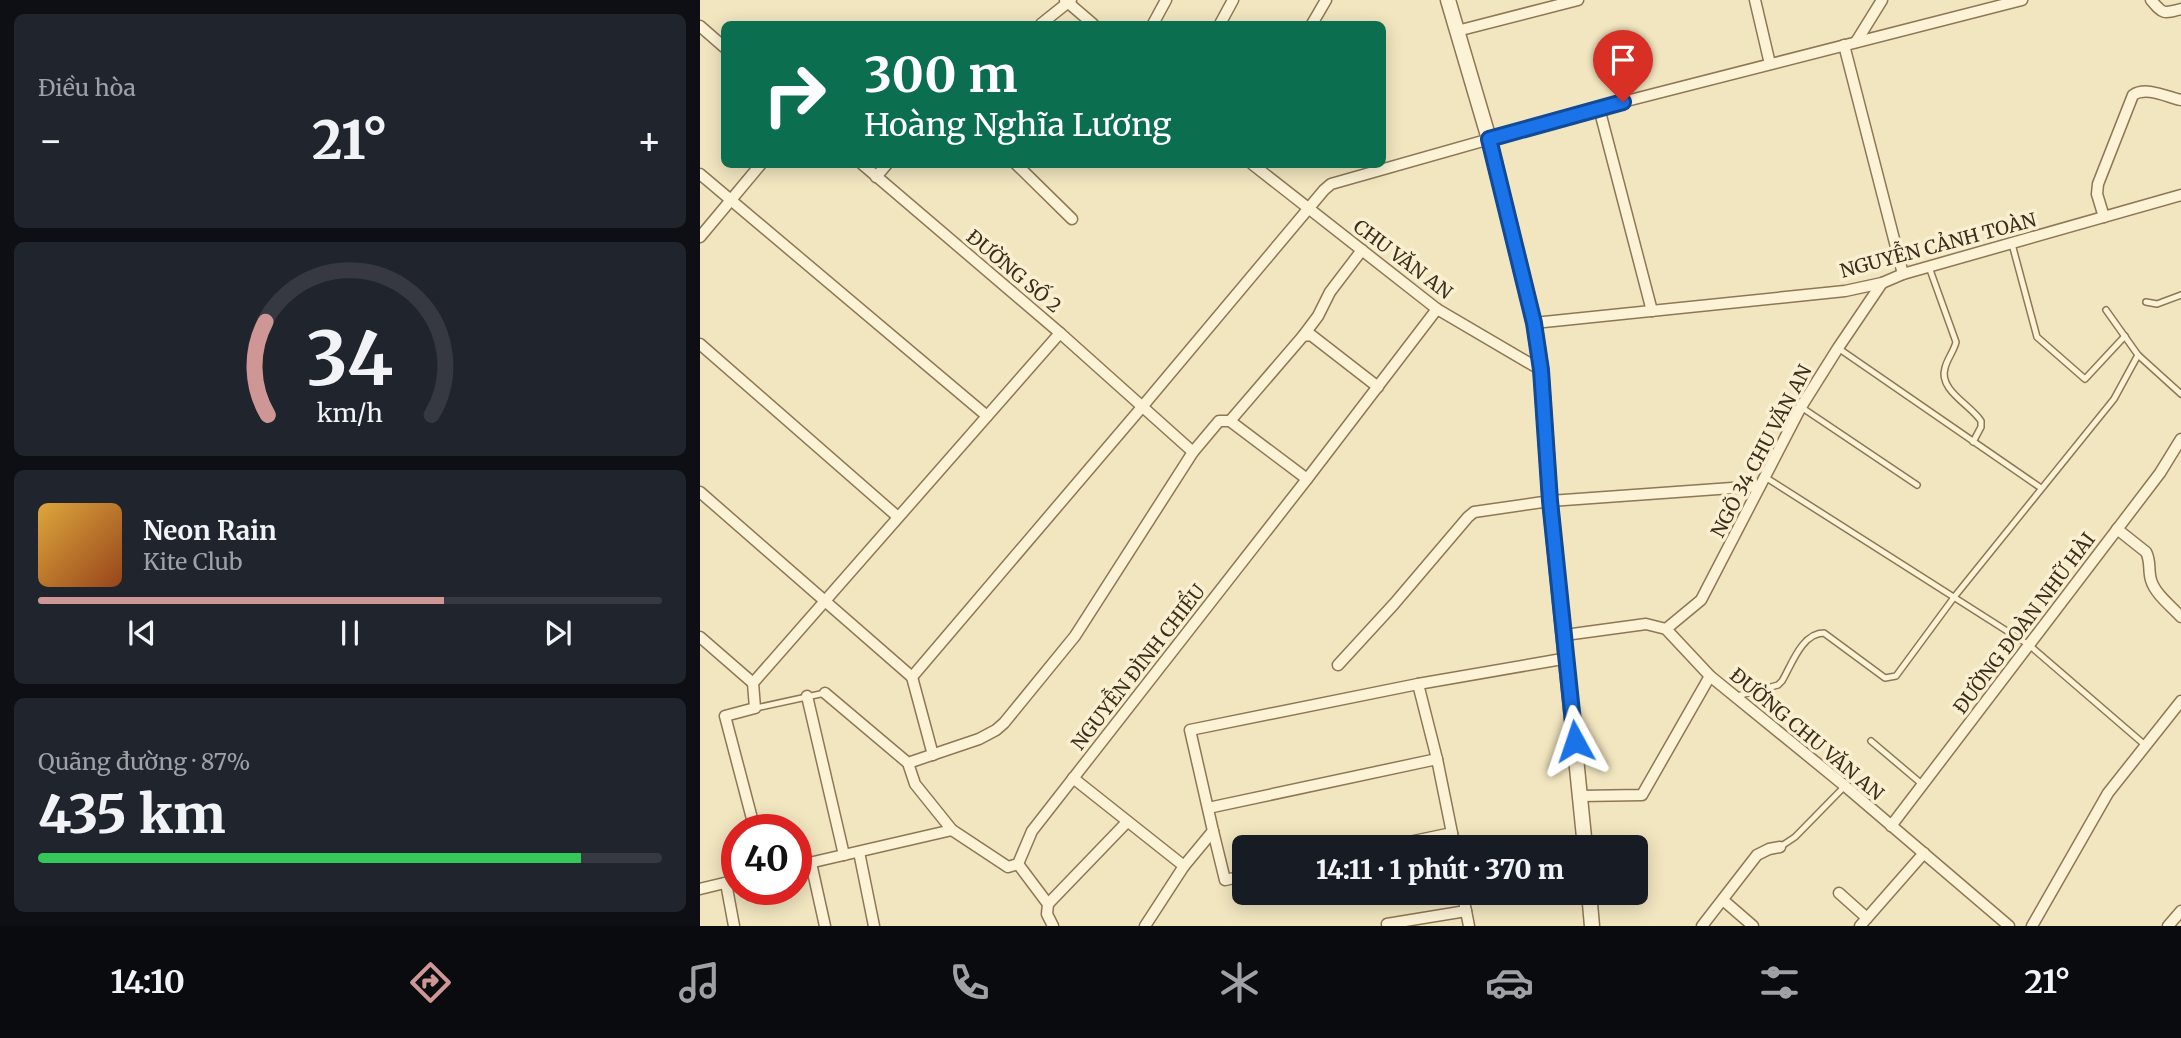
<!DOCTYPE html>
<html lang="vi">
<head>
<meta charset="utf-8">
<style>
  body { margin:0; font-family:Merriweather,serif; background:#20242c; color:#f1f3f6; height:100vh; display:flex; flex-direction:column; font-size:26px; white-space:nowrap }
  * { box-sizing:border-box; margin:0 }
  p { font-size:23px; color:#9ea1a6 }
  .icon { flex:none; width:38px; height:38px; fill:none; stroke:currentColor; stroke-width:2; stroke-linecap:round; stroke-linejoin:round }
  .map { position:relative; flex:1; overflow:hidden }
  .drawer { display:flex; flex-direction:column; gap:14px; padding:14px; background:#0d0f14; width:700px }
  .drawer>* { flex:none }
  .banner { position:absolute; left:21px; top:21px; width:665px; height:147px; border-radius:10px; box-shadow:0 4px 18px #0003; background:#0b6e4f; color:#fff; overflow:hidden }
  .speed { position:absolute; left:21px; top:814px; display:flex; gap:14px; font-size:35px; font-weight:700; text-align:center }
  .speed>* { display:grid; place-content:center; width:91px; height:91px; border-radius:50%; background:#171b24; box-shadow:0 4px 18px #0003; line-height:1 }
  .speed .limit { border:10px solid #d22; background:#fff; color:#111 }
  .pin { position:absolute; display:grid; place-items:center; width:60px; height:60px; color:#fff; margin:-72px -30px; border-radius:50% 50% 50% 0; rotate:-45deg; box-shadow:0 0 7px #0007 }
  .pin .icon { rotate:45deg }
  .me { position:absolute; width:77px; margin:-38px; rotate:355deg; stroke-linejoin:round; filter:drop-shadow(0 0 5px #0008) }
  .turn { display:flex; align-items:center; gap:24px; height:147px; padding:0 28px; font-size:32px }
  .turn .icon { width:91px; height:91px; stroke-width:2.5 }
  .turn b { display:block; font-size:49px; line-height:60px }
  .big { font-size:52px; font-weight:800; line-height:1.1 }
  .drawer .tile { flex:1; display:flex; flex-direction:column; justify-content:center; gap:10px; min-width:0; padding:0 24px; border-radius:10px; background:#20242c }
  .drawer .dial { align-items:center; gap:0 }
  .dial svg { height:182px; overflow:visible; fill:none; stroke:#363941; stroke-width:7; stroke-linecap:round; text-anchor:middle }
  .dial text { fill:#f1f3f6; stroke:none }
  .song { display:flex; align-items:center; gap:21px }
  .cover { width:84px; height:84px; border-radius:10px; background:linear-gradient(135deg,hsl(40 70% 55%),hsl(20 70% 35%)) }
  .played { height:7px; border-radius:4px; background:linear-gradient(90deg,#ce9796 65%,#363941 65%) }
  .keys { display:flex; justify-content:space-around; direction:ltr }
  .heat { display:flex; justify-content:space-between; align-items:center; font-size:38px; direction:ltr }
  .charge { height:10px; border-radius:5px; background:linear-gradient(90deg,#34c759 87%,#363941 0) }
  .trip { position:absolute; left:532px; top:835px; width:416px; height:70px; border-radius:10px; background:#171b24; box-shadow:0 4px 18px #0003; font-weight:800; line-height:70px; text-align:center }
  .tabs { display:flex; height:112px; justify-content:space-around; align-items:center; background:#090b0e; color:#9ea1a6 }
  .tabs .icon { width:49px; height:49px }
  .tabs .current { color:#ce9796 }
  .tabs b { font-size:32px; color:#f1f3f6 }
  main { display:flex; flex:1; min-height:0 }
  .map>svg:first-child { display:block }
</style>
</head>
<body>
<main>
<section class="drawer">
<div class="tile"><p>Điều hòa</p>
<div class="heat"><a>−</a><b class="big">21°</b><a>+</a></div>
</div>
<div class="tile dial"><svg viewBox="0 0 100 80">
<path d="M14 69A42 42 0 1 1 86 69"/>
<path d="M14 69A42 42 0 0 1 13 28" stroke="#ce9796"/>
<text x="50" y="56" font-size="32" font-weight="700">34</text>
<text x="50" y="72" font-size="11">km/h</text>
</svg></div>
<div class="tile">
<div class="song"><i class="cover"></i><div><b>Neon Rain</b><p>Kite Club</p></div></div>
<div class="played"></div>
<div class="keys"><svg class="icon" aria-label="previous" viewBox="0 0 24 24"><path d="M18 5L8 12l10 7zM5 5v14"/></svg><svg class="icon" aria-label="pause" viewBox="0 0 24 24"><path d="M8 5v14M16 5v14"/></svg><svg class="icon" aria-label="next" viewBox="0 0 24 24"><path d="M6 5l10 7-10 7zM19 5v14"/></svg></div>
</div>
<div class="tile"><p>Quãng đường · 87%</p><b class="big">435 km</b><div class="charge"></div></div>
</section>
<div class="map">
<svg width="1481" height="926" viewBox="0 0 1481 926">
  <rect width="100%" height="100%" fill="#f2e6c0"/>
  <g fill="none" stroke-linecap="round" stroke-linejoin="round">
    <defs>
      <g id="service">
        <polyline points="1312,244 1337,337 1385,379 1425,336"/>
        <path d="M 1229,267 L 1256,342 C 1254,351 1247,359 1245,368 C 1238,390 1271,405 1281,421 L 1281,427 L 1273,442"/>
        <polyline points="1446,302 1457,304 1481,295"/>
        <polyline points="1406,310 1438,355 1481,394"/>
        <polyline points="1138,348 1341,488"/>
        <polyline points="1101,407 1217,485"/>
        <polyline points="1065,477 1329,645 1445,745"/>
        <path d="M 1037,696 L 1078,685 L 1082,681 C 1092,664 1102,633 1124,633 L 1185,678 L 1196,676 L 1255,596 L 1414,399 L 1438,355"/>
        <polyline points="56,708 125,693"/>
        <polyline points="1171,741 1223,785"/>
        <polyline points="1080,847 1095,837 1144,787"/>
      </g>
      <g id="minor">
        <polyline points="365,0 393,24"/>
        <polyline points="1055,0 1070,64"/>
        <path d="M 1451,0 C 1463,14 1463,14 1481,9"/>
        <polyline points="341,24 371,0"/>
        <polyline points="453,24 466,0"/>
        <polyline points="520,24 533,0"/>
        <polyline points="612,24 626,0"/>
        <polyline points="0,26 24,47"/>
        <polyline points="757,31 878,0"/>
        <polyline points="1156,42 1182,0"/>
        <polyline points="1144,45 1203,274"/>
        <polyline points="899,108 952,311"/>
        <polyline points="162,164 360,333 493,452"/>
        <polyline points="316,164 372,219"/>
        <polyline points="552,164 737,309 841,370"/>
        <polyline points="0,174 287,416"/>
        <polyline points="176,177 187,164"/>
        <path d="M 1404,217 L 1397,194 L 1398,184 L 1433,95 C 1446,86 1467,97 1481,100"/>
        <polyline points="0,237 61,164"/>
        <polyline points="834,323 1145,291 1182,283 1203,274 1481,195"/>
        <polyline points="603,336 618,316 630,292 662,250"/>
        <polyline points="0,344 198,517"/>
        <polyline points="530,421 603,336 611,335 678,387"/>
        <polyline points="0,492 212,677 233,755"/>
        <path d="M 1417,529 L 1446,552 C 1451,561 1448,570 1451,580 C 1455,594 1471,606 1481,617"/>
        <polyline points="966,629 1001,600 1101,407 1138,348 1182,283"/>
        <polyline points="865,635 946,624 966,629 1010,676 1145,786 1309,926"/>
        <polyline points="0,637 53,683"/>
        <polyline points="638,665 694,604 768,517 774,512 850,501 1060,486"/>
        <polyline points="212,677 442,407 624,190 631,184 899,108 1322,0"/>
        <polyline points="718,684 868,658"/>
        <polyline points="125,693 208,763 279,739 296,730 304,723 375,636 493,452 519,421 530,421 607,479"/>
        <polyline points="107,696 144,855"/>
        <polyline points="208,763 215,784 252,830"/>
        <polyline points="373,778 484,866 445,926"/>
        <polyline points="880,796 942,795 1010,676"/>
        <polyline points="1191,826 1460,473 1481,439"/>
        <polyline points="55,830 25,716 55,708 53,683 360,333"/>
        <polyline points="513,831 525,880 544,876"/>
        <polyline points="752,833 754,847"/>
        <polyline points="685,847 752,833 737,759"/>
        <polyline points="159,852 174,926"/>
        <polyline points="111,863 125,926"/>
        <polyline points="318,864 348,904 347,914 353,926"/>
        <polyline points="96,866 252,830 308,867 318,864 332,831 607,479 737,309"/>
        <polyline points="484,866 513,831 490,730 718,684 737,759 508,808"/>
        <polyline points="26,883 34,926"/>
        <polyline points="0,889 37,880"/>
        <polyline points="1139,893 1167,918"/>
        <polyline points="1023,900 1053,926"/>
        <polyline points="348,904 427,822"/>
        <polyline points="766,911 769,926"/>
        <polyline points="687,924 766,911 762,892"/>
        <polyline points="1002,926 1057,855 1069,849 1080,847"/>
        <polyline points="1160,926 1224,853"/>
        <polyline points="1332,926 1408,793 1481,701"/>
        <polyline points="1468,926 1481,911"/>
      </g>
      <g id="tertiary">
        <polyline points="748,0 789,139 834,323 841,370 850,501 885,847"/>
        <polyline points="889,892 892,926"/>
      </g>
    </defs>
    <!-- service casing -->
    <use href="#service" stroke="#8d7756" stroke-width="8"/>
    <!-- minor casing -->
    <use href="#minor" stroke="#8d7756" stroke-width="13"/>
    <!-- tertiary casing -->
    <use href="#tertiary" stroke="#8d7756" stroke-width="17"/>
    <!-- service -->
    <use href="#service" stroke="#fcf2d5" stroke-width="5"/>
    <!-- minor -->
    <use href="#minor" stroke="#fcf2d5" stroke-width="10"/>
    <!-- tertiary -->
    <use href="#tertiary" stroke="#fcf2d5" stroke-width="14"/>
  </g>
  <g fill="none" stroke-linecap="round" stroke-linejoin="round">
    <defs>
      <polyline id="route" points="875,741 850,501 841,370 834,323 789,139 923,102"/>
    </defs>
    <!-- route casing -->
    <use href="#route" stroke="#114b97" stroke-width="18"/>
    <!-- route -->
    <use href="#route" stroke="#1a73e8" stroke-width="12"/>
  </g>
  <g text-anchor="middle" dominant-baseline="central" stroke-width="7" stroke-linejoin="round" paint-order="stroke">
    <!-- street labels -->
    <g font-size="19" fill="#3c2d1c" stroke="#f9f0d1">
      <text transform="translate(1238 245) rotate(-15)">NGUYỄN CẢNH TOÀN</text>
      <text transform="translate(703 259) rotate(37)">CHU VĂN AN</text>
      <text transform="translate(314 271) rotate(40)">ĐƯỜNG SỐ 2</text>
      <text transform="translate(1061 451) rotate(-62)">NGÕ 34 CHU VĂN AN</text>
      <text transform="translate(1324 623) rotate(-53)">ĐƯỜNG ĐOÀN NHỮ HÀI</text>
      <text transform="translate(438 667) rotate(-52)">NGUYỄN ĐÌNH CHIỂU</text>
      <text transform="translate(1107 734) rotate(40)">ĐƯỜNG CHU VĂN AN</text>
    </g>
  </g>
</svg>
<div class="speed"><div class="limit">40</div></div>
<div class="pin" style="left:923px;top:102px;background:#d93025"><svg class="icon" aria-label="arrive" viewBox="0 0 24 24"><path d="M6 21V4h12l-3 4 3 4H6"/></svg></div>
<svg class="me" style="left:875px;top:741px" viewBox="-20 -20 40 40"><path d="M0-17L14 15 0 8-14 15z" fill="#1a73e8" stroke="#fff" stroke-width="4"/></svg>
<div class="trip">14:11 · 1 phút · 370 m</div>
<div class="banner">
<div class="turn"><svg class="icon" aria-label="right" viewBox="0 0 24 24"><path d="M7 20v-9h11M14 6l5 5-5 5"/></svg><div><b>300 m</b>Hoàng Nghĩa Lương</div></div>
</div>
</div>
</main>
<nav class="tabs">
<b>14:10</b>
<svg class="icon current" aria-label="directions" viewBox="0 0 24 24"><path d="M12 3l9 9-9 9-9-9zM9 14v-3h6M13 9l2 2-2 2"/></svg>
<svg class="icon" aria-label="music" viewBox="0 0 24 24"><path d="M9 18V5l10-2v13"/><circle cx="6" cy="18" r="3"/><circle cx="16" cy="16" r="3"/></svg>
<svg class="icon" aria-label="phone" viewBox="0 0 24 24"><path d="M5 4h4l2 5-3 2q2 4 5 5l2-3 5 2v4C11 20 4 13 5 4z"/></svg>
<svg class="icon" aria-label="climate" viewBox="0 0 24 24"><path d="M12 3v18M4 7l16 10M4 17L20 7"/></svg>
<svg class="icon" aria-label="car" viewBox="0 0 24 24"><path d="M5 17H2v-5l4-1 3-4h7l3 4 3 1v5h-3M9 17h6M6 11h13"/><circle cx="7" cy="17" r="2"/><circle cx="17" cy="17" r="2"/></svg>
<svg class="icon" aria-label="filters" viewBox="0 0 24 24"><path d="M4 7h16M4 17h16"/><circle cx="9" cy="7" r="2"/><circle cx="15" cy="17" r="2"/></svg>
<b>21°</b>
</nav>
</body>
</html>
